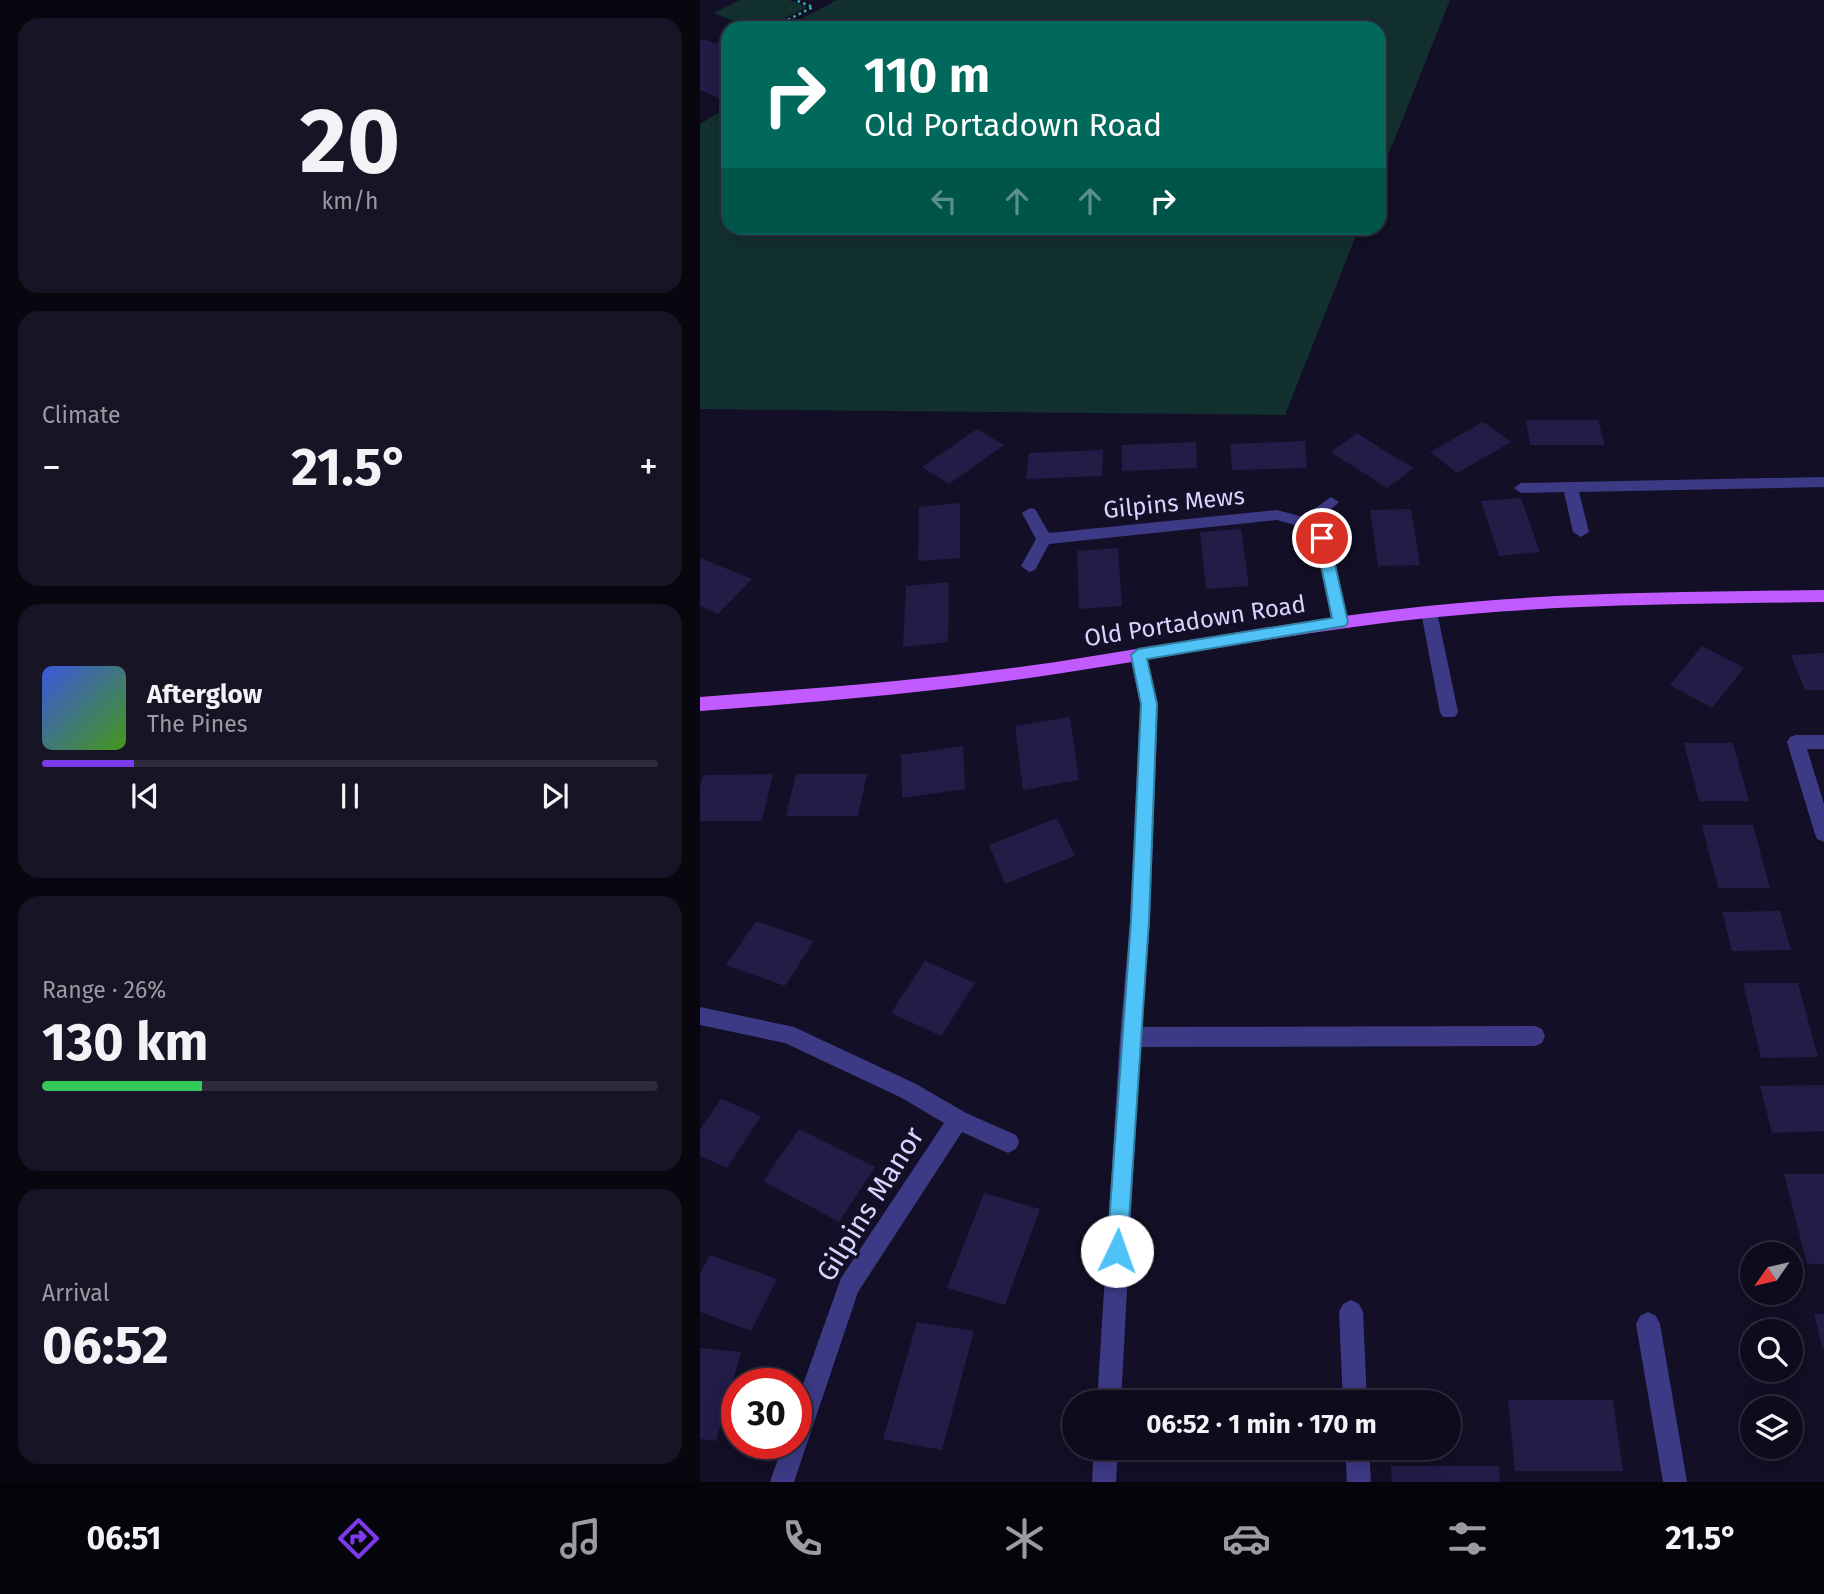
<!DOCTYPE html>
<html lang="en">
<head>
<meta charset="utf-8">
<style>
  body { margin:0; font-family:"Fira Sans",sans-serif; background:#171425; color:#f1f3f6; height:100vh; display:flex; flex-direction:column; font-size:26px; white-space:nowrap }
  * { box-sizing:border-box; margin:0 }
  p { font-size:23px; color:#9b9ba3 }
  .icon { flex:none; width:38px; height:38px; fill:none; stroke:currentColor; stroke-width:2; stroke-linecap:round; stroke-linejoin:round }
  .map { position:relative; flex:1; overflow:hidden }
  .details { display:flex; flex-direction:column; gap:18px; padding:18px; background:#08060f; width:700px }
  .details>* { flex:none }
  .top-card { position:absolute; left:21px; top:21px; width:665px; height:214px; border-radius:21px; box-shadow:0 4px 18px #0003,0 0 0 2px #2e2b3b; background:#00695c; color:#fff; overflow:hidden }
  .needle { width:46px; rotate:236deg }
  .buttons { position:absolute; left:1040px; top:1242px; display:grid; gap:14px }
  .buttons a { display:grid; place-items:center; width:63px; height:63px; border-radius:50%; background:#0e0b1c; box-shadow:0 4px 18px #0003,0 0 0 2px #2e2b3b; font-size:35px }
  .speed { position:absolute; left:21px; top:1368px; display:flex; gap:14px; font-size:35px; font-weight:700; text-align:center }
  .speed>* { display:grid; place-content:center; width:91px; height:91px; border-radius:50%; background:#0e0b1c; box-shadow:0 4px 18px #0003,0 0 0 2px #2e2b3b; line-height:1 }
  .speed .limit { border:10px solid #d22; background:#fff; color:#111 }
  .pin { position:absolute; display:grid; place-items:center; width:60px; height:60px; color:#fff; margin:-30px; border:4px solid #fff; border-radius:50%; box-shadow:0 2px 7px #0007 }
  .me { position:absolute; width:77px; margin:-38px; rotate:3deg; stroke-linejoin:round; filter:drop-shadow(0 0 5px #0008) }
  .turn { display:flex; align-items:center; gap:24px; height:147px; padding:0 28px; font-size:32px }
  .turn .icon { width:91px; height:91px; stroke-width:2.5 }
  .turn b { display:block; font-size:49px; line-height:60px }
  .lanes { display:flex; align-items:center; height:66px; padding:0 28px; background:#0003; justify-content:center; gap:35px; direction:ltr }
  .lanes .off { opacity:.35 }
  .big { font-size:52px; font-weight:700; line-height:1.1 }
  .details .widget { flex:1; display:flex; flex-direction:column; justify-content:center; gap:10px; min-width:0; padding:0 24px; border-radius:21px; background:#171425 }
  .details .dial { align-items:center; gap:0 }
  .dial b { font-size:91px; line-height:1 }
  .song { display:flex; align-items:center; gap:21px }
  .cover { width:84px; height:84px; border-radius:10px; background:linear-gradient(135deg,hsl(230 70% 55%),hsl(100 70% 35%)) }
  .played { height:7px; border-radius:4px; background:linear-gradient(90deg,#7c3aed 15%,#2e2b3b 15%) }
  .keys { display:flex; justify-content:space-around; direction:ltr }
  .heat { display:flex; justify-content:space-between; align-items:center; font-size:38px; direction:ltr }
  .charge { height:10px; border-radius:5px; background:linear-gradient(90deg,#34c759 26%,#2e2b3b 0) }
  .trip { position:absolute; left:362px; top:1390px; width:399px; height:70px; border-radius:35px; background:#0e0b1c; box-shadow:0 4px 18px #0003,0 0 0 2px #2e2b3b; font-weight:700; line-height:70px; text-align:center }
  .dock { display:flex; height:112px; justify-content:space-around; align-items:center; background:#06040b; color:#9b9ba3 }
  .dock .icon { width:49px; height:49px }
  .dock .active { color:#7c3aed }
  .dock b { font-size:32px; color:#f1f3f6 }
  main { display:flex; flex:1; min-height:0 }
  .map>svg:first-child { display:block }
</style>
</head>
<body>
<main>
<section class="details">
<div class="widget dial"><b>20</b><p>km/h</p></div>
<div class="widget"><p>Climate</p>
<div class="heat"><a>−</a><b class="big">21.5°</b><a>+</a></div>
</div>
<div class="widget">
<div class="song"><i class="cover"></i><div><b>Afterglow</b><p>The Pines</p></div></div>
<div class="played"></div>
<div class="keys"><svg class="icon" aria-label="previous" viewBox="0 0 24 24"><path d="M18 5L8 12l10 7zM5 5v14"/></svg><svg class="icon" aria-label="pause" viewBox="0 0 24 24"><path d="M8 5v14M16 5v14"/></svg><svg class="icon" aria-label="next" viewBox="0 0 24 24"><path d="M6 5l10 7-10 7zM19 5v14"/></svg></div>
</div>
<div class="widget"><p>Range · 26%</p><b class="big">130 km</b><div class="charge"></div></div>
<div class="widget"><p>Arrival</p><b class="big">06:52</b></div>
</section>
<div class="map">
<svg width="1124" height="1482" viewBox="0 0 1124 1482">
  <rect width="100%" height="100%" fill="#130f26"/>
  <!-- green -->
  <g fill="#12302f">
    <path d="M 40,0 L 89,0 L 107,7 C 62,30 61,34 14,13 Z"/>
    <polygon points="137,0 750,0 679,178 679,28 92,26 93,23"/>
    <polygon points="28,107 28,228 659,228 585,415 0,409 0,124"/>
  </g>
  <!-- building -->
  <g fill="#241b47">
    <polygon points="28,38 28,97 23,100 0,90 0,41 4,39 15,44"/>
    <polygon points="826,420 898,420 905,445 830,445"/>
    <polygon points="783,422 811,442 757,473 730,452"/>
    <polygon points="277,429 304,445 249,484 222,467"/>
    <polygon points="657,433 685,451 714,468 687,488 631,452"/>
    <polygon points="605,441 607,468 532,470 530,444"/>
    <polygon points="496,442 497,468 422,471 422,445"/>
    <polygon points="403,450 402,476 326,479 329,453"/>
    <polygon points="821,498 840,552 799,556 781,501"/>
    <polygon points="260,503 260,558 218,561 219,507"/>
    <polygon points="711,509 720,565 678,566 670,510"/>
    <polygon points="541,529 549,586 506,589 500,532"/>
    <polygon points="418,548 422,606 379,609 377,551"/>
    <polygon points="0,558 52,579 18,614 0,606"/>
    <polygon points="249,582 248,642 203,647 206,586"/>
    <polygon points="1002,646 1044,668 1012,708 970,685"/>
    <polygon points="1124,653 1124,690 1105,690 1091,655"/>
    <polygon points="370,717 379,780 323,790 315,726"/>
    <polygon points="984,743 1033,743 1049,801 999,801"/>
    <polygon points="263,746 265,789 202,798 201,755"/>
    <polygon points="73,774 62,821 0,821 0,786 3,775"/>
    <polygon points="96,774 167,774 158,816 86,816"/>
    <polygon points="357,818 375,856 305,884 289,845"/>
    <polygon points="1002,825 1053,825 1070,888 1018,888"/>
    <polygon points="1080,911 1091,950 1032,951 1022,912"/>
    <polygon points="56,921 114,941 85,986 26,965"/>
    <polygon points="225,961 275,983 241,1036 191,1013"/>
    <polygon points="1043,983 1098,983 1118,1057 1061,1058"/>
    <polygon points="1124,1085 1124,1131 1072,1133 1060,1086"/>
    <polygon points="21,1099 61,1116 27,1168 0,1156 0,1130"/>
    <polygon points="99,1129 175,1167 139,1222 63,1181"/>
    <polygon points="1084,1174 1124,1174 1124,1264 1107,1264"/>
    <polygon points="284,1193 340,1209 305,1305 247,1288"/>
    <polygon points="10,1255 77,1279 51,1331 0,1312 0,1273"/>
    <polygon points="1114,1314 1124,1314 1124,1349 1123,1350"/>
    <polygon points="217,1322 274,1331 242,1450 183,1439"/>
    <polygon points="0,1348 41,1352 16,1441 0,1439"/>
    <polygon points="808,1400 913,1400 923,1471 815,1471"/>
    <polygon points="691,1466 799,1466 800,1482 692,1482"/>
  </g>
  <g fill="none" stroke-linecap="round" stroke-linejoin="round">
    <!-- path -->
    <polyline stroke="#2fb8b0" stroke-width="2.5" stroke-dasharray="2.5 3.5" stroke-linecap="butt" points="72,28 113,7 95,0"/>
    <!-- minor -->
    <g fill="#3d3a85" fill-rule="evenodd">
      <polygon points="1124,477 1124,487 879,492 889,532 881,537 873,532 864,492 821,493 814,488 821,483"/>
      <polygon points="631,497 639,502 616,523 630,538 648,622 640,628 632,622 615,540 601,527 577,520 349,544 335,570 329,572 321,566 336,539 322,513 330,508 335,509 349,533 577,510 603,517"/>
      <polygon points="729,606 737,612 758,712 755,717 743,717 740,712 721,612"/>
      <polygon points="438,649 446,655 458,704 450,921 441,1027 835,1026 842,1029 845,1036 842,1043 835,1046 440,1047 421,1402 397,1402 420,1037 430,921 440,704 430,655"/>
      <polygon points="1096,735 1124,735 1124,749 1107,749 1124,804 1124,842 1117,839 1115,834 1087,742 1090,737"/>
      <polygon points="0,1007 94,1027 216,1084 266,1113 316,1135 319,1142 316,1149 308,1153 262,1132 158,1292 94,1482 70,1482 83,1444 96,1444 96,1404 141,1278 244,1123 202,1098 85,1043 0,1025"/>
      <polygon points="651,1300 659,1304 663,1312 667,1402 643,1402 639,1312 643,1304"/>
      <polygon points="948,1312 956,1316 960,1324 987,1482 963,1482 936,1324 940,1316"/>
      <polygon points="394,1447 418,1447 416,1482 392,1482"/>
      <polygon points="645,1447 669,1447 671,1482 647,1482"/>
    </g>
    <!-- major -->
    <path fill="#c25bff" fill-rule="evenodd" d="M 1124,590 L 1124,602 C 991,604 859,604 727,618 C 602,631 480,656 356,674 C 238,692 119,702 0,711 L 0,697 C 119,688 238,679 356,662 C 480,643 602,619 727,606 C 859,592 992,592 1124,590 Z"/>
  </g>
  <!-- route -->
  <polygon fill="#4fc3f7" stroke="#337fa1" stroke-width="2" points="622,533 629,538 648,622 645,626 447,659 457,704 449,921 427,1251 424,1258 417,1261 410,1258 407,1251 431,921 441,704 431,655 438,649 632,618 615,538"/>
  <g text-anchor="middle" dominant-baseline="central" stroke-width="6" stroke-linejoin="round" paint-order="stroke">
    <!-- street labels -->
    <g font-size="24" fill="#d9d4ff" stroke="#130f26">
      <text transform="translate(474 503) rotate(-6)">Gilpins Mews</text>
      <text transform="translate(495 621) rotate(-9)">Old Portadown Road</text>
    </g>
    <!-- near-street labels -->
    <g font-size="28" fill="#d9d4ff" stroke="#130f26">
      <text transform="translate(170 1204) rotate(-58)">Gilpins Manor</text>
    </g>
  </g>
</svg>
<div class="buttons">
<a><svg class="needle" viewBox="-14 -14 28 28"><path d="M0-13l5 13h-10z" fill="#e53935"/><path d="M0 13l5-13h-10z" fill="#9b9ba3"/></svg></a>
<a><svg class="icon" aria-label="search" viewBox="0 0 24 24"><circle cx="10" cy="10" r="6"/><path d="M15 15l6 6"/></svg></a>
<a><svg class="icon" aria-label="layers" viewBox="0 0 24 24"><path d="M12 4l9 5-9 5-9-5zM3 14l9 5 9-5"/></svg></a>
</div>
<div class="speed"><div class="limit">30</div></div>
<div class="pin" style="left:622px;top:538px;background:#d93025"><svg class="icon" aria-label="arrive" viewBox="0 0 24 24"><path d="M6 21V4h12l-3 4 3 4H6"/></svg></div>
<svg class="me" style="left:417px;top:1251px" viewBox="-20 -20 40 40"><circle r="19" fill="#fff"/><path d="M0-13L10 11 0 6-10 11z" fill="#4fc3f7"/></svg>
<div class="trip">06:52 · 1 min · 170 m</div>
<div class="top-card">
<div class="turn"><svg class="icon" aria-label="right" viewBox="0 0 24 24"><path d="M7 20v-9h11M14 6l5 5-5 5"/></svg><div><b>110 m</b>Old Portadown Road</div></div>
<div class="lanes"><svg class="icon off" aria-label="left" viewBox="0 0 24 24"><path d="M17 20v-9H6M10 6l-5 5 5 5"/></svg><svg class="icon off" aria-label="ahead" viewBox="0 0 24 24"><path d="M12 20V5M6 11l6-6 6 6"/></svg><svg class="icon off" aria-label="ahead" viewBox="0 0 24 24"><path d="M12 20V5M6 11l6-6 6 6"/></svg><svg class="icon" aria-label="right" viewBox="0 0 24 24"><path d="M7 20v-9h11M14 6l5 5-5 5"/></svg></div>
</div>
</div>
</main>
<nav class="dock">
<b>06:51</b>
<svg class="icon active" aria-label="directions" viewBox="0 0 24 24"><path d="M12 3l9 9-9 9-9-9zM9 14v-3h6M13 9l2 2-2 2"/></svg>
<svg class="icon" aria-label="music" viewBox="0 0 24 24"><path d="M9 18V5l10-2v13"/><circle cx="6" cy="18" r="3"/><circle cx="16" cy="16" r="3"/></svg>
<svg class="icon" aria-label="phone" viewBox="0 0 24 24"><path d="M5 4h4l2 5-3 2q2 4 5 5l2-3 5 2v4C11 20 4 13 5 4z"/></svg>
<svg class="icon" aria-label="climate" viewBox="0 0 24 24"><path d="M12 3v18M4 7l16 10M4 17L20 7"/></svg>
<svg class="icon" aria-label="car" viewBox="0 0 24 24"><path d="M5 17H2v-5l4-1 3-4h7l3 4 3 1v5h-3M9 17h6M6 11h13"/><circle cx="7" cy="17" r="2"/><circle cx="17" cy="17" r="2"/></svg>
<svg class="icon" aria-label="filters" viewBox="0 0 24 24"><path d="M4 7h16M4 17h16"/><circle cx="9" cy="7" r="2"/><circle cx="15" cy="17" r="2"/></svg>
<b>21.5°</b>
</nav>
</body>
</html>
